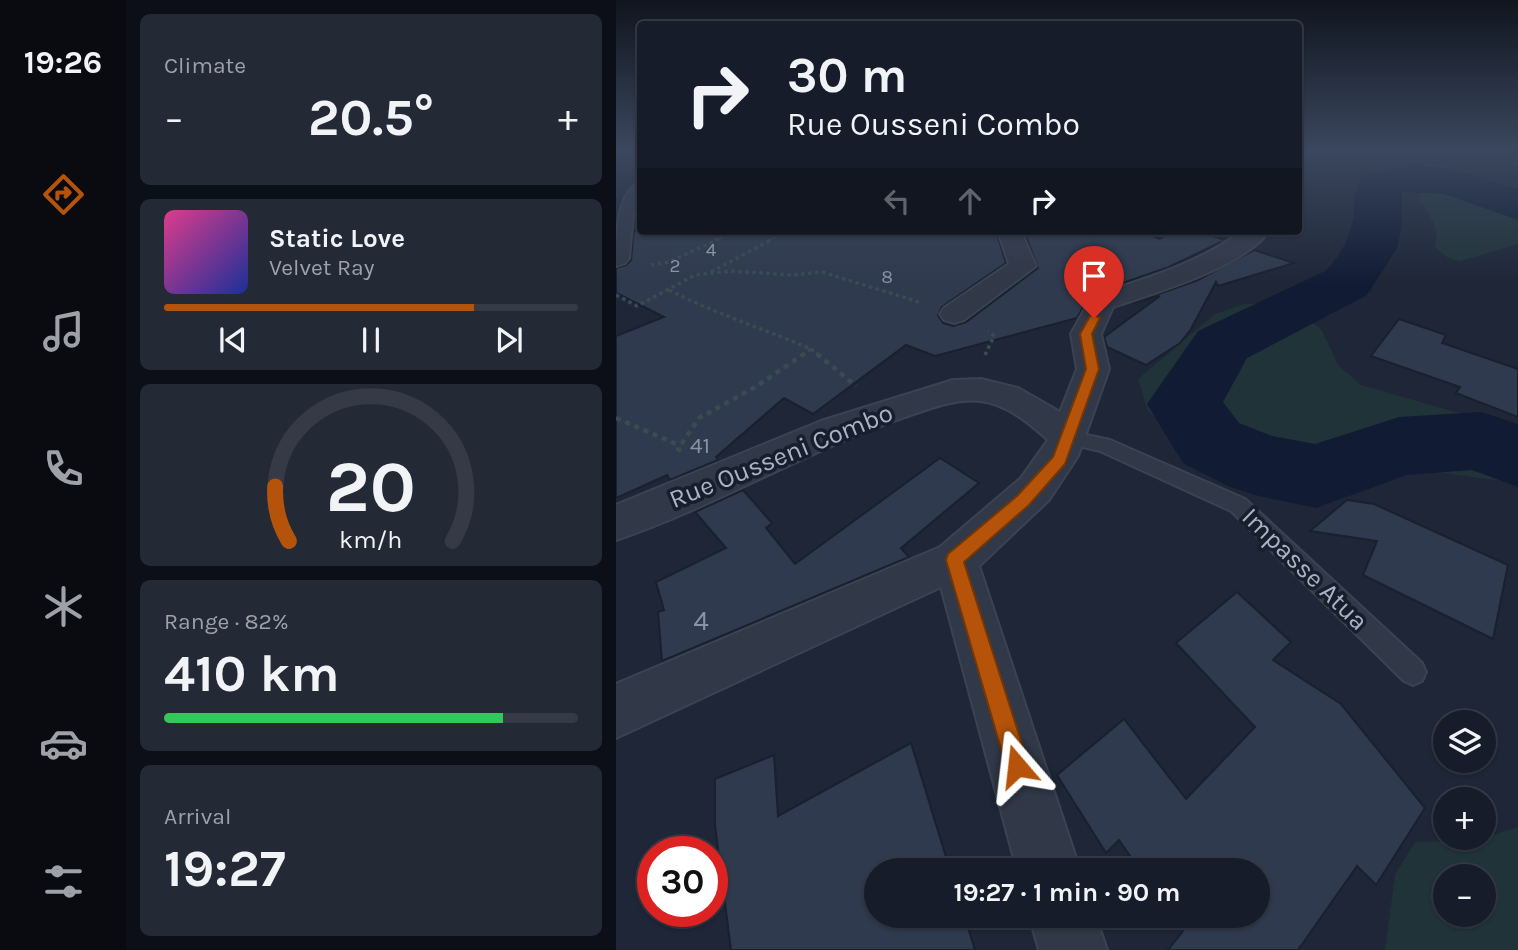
<!DOCTYPE html>
<html lang="en">
<head>
<meta charset="utf-8">
<style>
  body { margin:0; font-family:Karla,sans-serif; background:#232935; color:#f1f3f6; height:100vh; display:flex; flex-direction:column; font-size:26px; white-space:nowrap }
  * { box-sizing:border-box; margin:0 }
  p { font-size:23px; color:#9ea1a8 }
  .icon { flex:none; width:38px; height:38px; fill:none; stroke:currentColor; stroke-width:2; stroke-linecap:round; stroke-linejoin:round }
  .map { position:relative; flex:1; overflow:hidden }
  .panel { display:flex; flex-direction:column; gap:14px; padding:14px; background:#0c0f17; width:490px }
  .panel>* { flex:none }
  .banner { position:absolute; left:21px; top:21px; width:665px; height:214px; border-radius:7px; box-shadow:0 2px 5px #0004,0 0 0 2px #353a46; background:#161c29; color:#f1f3f6; overflow:hidden }
  .controls { position:absolute; left:817px; top:710px; display:grid; gap:14px }
  .controls a { display:grid; place-items:center; width:63px; height:63px; border-radius:50%; background:#161c29; box-shadow:0 2px 5px #0004,0 0 0 2px #353a46; font-size:35px }
  .speed { position:absolute; left:21px; top:836px; display:flex; gap:14px; font-size:35px; font-weight:700; text-align:center }
  .speed>* { display:grid; place-content:center; width:91px; height:91px; border-radius:50%; background:#161c29; box-shadow:0 2px 5px #0004,0 0 0 2px #353a46; line-height:1 }
  .speed .limit { border:10px solid #d22; background:#fff; color:#111 }
  .pin { position:absolute; display:grid; place-items:center; width:60px; height:60px; color:#fff; margin:-72px -30px; border-radius:50% 50% 50% 0; rotate:-45deg; box-shadow:0 0 7px #0007 }
  .pin .icon { rotate:45deg }
  .me { position:absolute; width:77px; margin:-38px; rotate:343deg; stroke-linejoin:round; filter:drop-shadow(0 0 5px #0008) }
  .turn { display:flex; align-items:center; gap:24px; height:147px; padding:0 35px; font-size:32px }
  .turn .icon { width:91px; height:91px; stroke-width:2.5 }
  .turn b { display:block; font-size:49px; line-height:60px }
  .lanes { display:flex; align-items:center; height:66px; padding:0 35px; background:#0003; justify-content:center; gap:35px; direction:ltr }
  .lanes .off { opacity:.35 }
  .big { font-size:52px; font-weight:700; line-height:1.1 }
  .panel .card { flex:1; display:flex; flex-direction:column; justify-content:center; gap:10px; min-width:0; padding:0 24px; border-radius:10px; background:#232935 }
  .panel .dial { align-items:center; gap:0 }
  .dial svg { height:182px; overflow:visible; fill:none; stroke:#353a46; stroke-width:7; stroke-linecap:round; text-anchor:middle }
  .dial text { fill:#f1f3f6; stroke:none }
  .song { display:flex; align-items:center; gap:21px }
  .cover { width:84px; height:84px; border-radius:10px; background:linear-gradient(135deg,hsl(330 70% 55%),hsl(230 70% 35%)) }
  .played { height:7px; border-radius:4px; background:linear-gradient(90deg,#b45309 75%,#353a46 75%) }
  .keys { display:flex; justify-content:space-around; direction:ltr }
  .heat { display:flex; justify-content:space-between; align-items:center; font-size:38px; direction:ltr }
  .charge { height:10px; border-radius:5px; background:linear-gradient(90deg,#34c759 82%,#353a46 0) }
  .trip { position:absolute; left:248px; top:858px; width:406px; height:70px; border-radius:35px; background:#161c29; box-shadow:0 2px 5px #0004,0 0 0 2px #353a46; font-weight:700; line-height:70px; text-align:center }
  main { display:flex; flex:1; min-height:0 }
  .menu { display:flex; flex-direction:column; width:126px; justify-content:space-around; align-items:center; background:#090b10; color:#9ea1a8 }
  .menu .icon { width:49px; height:49px }
  .menu .current { color:#b45309 }
  .menu b { font-size:32px; color:#f1f3f6 }
  .map>svg:first-child { display:block }
</style>
</head>
<body>
<main>
<nav class="menu">
<b>19:26</b>
<svg class="icon current" aria-label="directions" viewBox="0 0 24 24"><path d="M12 3l9 9-9 9-9-9zM9 14v-3h6M13 9l2 2-2 2"/></svg>
<svg class="icon" aria-label="music" viewBox="0 0 24 24"><path d="M9 18V5l10-2v13"/><circle cx="6" cy="18" r="3"/><circle cx="16" cy="16" r="3"/></svg>
<svg class="icon" aria-label="phone" viewBox="0 0 24 24"><path d="M5 4h4l2 5-3 2q2 4 5 5l2-3 5 2v4C11 20 4 13 5 4z"/></svg>
<svg class="icon" aria-label="climate" viewBox="0 0 24 24"><path d="M12 3v18M4 7l16 10M4 17L20 7"/></svg>
<svg class="icon" aria-label="car" viewBox="0 0 24 24"><path d="M5 17H2v-5l4-1 3-4h7l3 4 3 1v5h-3M9 17h6M6 11h13"/><circle cx="7" cy="17" r="2"/><circle cx="17" cy="17" r="2"/></svg>
<svg class="icon" aria-label="filters" viewBox="0 0 24 24"><path d="M4 7h16M4 17h16"/><circle cx="9" cy="7" r="2"/><circle cx="15" cy="17" r="2"/></svg>
</nav>
<section class="panel">
<div class="card"><p>Climate</p>
<div class="heat"><a>−</a><b class="big">20.5°</b><a>+</a></div>
</div>
<div class="card">
<div class="song"><i class="cover"></i><div><b>Static Love</b><p>Velvet Ray</p></div></div>
<div class="played"></div>
<div class="keys"><svg class="icon" aria-label="previous" viewBox="0 0 24 24"><path d="M18 5L8 12l10 7zM5 5v14"/></svg><svg class="icon" aria-label="pause" viewBox="0 0 24 24"><path d="M8 5v14M16 5v14"/></svg><svg class="icon" aria-label="next" viewBox="0 0 24 24"><path d="M6 5l10 7-10 7zM19 5v14"/></svg></div>
</div>
<div class="card dial"><svg viewBox="0 0 100 80">
<path d="M14 69A42 42 0 1 1 86 69"/>
<path d="M14 69A42 42 0 0 1 8 45" stroke="#b45309"/>
<text x="50" y="56" font-size="32" font-weight="700">20</text>
<text x="50" y="72" font-size="11">km/h</text>
</svg></div>
<div class="card"><p>Range · 82%</p><b class="big">410 km</b><div class="charge"></div></div>
<div class="card"><p>Arrival</p><b class="big">19:27</b></div>
</section>
<div class="map">
<svg width="902" height="950" viewBox="0 0 902 950">
  <rect width="100%" height="100%" fill="#1e2637"/>
  <!-- green -->
  <g fill="#203338" fill-rule="evenodd">
    <path d="M 813,164 C 852,167 869,181 902,199 L 902,244 L 844,261 L 832,258 L 819,247 C 824,227 814,216 803,200 L 806,181 L 802,169 Z"/>
    <polygon points="661,303 684,313 706,330 722,365 745,385 902,430 902,483 684,454 572,444 532,411 522,379 599,314 628,304"/>
    <path d="M 902,827 L 902,950 L 769,950 L 779,875 L 799,842 L 862,840 ZM 830,877 L 868,877 L 868,915 L 830,915 Z"/>
  </g>
  <g fill="none" stroke-linecap="round" stroke-linejoin="round">
    <!-- river -->
    <path fill="#111c34" fill-rule="evenodd" d="M 800,165 L 834,168 L 902,189 L 902,220 L 828,194 L 786,192 L 786,226 L 781,248 L 751,295 L 631,358 L 607,402 L 623,423 L 656,436 L 699,444 L 783,417 L 865,412 L 902,424 L 902,487 L 856,470 L 791,475 L 700,508 L 643,496 L 614,487 L 567,463 L 531,404 L 582,331 L 709,271 C 727,253 735,236 738,212 C 739,198 739,186 747,175 Z"/>
  </g>
  <!-- building -->
  <g fill="#2f3a4e" stroke="#19202e" stroke-width="2">
    <polygon points="18,231 380,231 390,263 326,307 322,315 327,323 337,326 350,322 422,268 409,234 411,231 513,231 523,235 528,233 544,239 556,231 583,231 609,240 553,267 475,294 461,318 319,356 290,345 197,414 168,398 100,457 102,460 54,480 51,475 0,498 0,336 48,317 0,293 0,268 10,265 15,260"/>
    <polygon points="638,250 678,263 602,286 600,282 575,329 564,343 530,365 491,347 488,337 544,296 517,303 582,280"/>
    <polygon points="783,319 830,335 826,343 902,369 902,417 840,393 844,387 755,356"/>
    <polygon points="324,458 363,483 285,548 293,557 46,661 42,612 48,610 40,582 110,548 79,512 127,490 156,523 150,528 179,564"/>
    <polygon points="731,500 758,504 892,565 877,639 747,575 761,541 694,531"/>
    <polygon points="621,592 675,642 657,660 725,704 809,808 760,885 741,866 682,950 552,950 567,931 556,915 642,915 642,870 524,870 503,840 490,853 441,775 508,719 570,799 639,727 560,643"/>
    <polygon points="295,743 334,870 261,870 261,915 348,915 359,950 115,950 99,825 99,779 158,755 162,816"/>
  </g>
  <g fill="none" stroke-linecap="round" stroke-linejoin="round">
    <defs>
      <polygon id="lane" points="452,431 494,440 629,499 806,663 810,672 806,681 797,685 788,681 615,511 484,451 446,442 443,437 446,432"/>
      <g id="street">
        <polygon points="682,151 693,151 691,155 682,157"/>
        <path d="M 24,183 L 24,203 L 17,214 L 13,258 L 9,263 L 0,266 C 0,240 0,191 24,183 Z"/>
        <polygon points="382,231 408,231 406,234 420,266 348,320 338,323 328,320 324,314 328,308 393,264"/>
        <path d="M 626,231 L 653,231 C 628,267 539,293 497,307 L 485,334 L 493,369 L 462,456 L 433,500 L 363,566 L 464,870 L 401,870 L 325,587 L 0,738 L 0,684 L 324,547 L 405,478 L 432,440 C 413,423 391,404 364,401 C 337,398 311,410 286,418 C 188,452 98,507 0,540 L 0,505 L 205,421 L 337,380 L 365,379 L 402,388 L 444,412 L 461,369 L 455,334 L 476,296 C 528,279 582,264 626,231 Z"/>
        <polygon points="413,915 479,915 491,950 423,950"/>
      </g>
    </defs>
    <!-- lane casing -->
    <use href="#lane" stroke="#3b4251" stroke-width="4"/>
    <!-- street casing -->
    <use href="#street" stroke="#3b4251" stroke-width="4"/>
    <!-- path-far2 -->
    <g stroke="#384c51" stroke-width="2.5" stroke-dasharray="2.5 2.5" stroke-linecap="butt">
      <polyline points="899,164 902,165"/>
      <polyline points="99,240 119,231"/>
      <polyline points="153,240 171,231"/>
    </g>
    <!-- path-far1 -->
    <g stroke="#384c51" stroke-width="3.5" stroke-dasharray="3.5 3.5" stroke-linecap="butt">
      <polyline points="35,265 53,262 103,239"/>
      <polyline points="95,272 157,239"/>
      <path d="M 53,290 C 98,313 148,329 195,349 L 186,355"/>
      <polyline points="0,295 21,306 79,275 115,271 176,275 206,272 306,303"/>
      <polyline points="195,349 203,355"/>
      <polyline points="369,355 378,336 372,331"/>
    </g>
    <!-- path -->
    <g stroke="#384c51" stroke-width="4.5" stroke-dasharray="5 5" stroke-linecap="butt">
      <polyline points="201,354 240,386"/>
      <polyline points="0,418 65,446"/>
      <polyline points="65,451 62,449 83,418 141,386 188,354"/>
    </g>
    <!-- lane -->
    <use href="#lane" fill="#313847" fill-rule="evenodd"/>
    <!-- street -->
    <use href="#street" fill="#313847" fill-rule="evenodd"/>
  </g>
  <!-- sky -->
  <linearGradient id="sky" x2="0" y2="1"><stop stop-color="#10151e"/><stop offset="0.53" stop-color="#3b475e"/><stop offset="1" stop-color="#3b475e" stop-opacity="0"/></linearGradient>
  <rect width="902" height="284" fill="url(#sky)"/>
  <!-- route -->
  <polygon fill="#b45309" stroke="#753606" stroke-width="2" points="478,315 484,318 476,334 483,369 449,464 413,505 348,562 413,766 410,775 401,778 393,775 390,766 330,560 332,554 401,496 437,457 470,369 464,334 474,316"/>
  <g text-anchor="middle" dominant-baseline="central" stroke-width="7" stroke-linejoin="round" paint-order="stroke">
    <!-- far-number labels -->
    <g font-size="19" fill="#8a92a5">
      <text x="95" y="250">4</text>
      <text x="59" y="266">2</text>
      <text x="271" y="277">8</text>
    </g>
    <!-- number labels -->
    <g font-size="23" fill="#8a92a5">
      <text x="84" y="445">41</text>
    </g>
    <!-- street labels -->
    <g font-size="26" fill="#abb2c5" stroke="#171e2c">
      <text transform="translate(165 456) rotate(-22)">Rue Ousseni Combo</text>
      <text transform="translate(689 569) rotate(44)">Impasse Atua</text>
    </g>
    <!-- near-number labels -->
    <g font-size="28" fill="#8a92a5">
      <text x="85" y="620">4</text>
    </g>
  </g>
</svg>
<div class="controls">
<a><svg class="icon" aria-label="layers" viewBox="0 0 24 24"><path d="M12 4l9 5-9 5-9-5zM3 14l9 5 9-5"/></svg></a>
<a>+</a>
<a>−</a>
</div>
<div class="speed"><div class="limit">30</div></div>
<div class="pin" style="left:478px;top:318px;background:#d93025"><svg class="icon" aria-label="arrive" viewBox="0 0 24 24"><path d="M6 21V4h12l-3 4 3 4H6"/></svg></div>
<svg class="me" style="left:401px;top:766px" viewBox="-20 -20 40 40"><path d="M0-17L14 15 0 8-14 15z" fill="#b45309" stroke="#fff" stroke-width="4"/></svg>
<div class="trip">19:27 · 1 min · 90 m</div>
<div class="banner">
<div class="turn"><svg class="icon" aria-label="right" viewBox="0 0 24 24"><path d="M7 20v-9h11M14 6l5 5-5 5"/></svg><div><b>30 m</b>Rue Ousseni Combo</div></div>
<div class="lanes"><svg class="icon off" aria-label="left" viewBox="0 0 24 24"><path d="M17 20v-9H6M10 6l-5 5 5 5"/></svg><svg class="icon off" aria-label="ahead" viewBox="0 0 24 24"><path d="M12 20V5M6 11l6-6 6 6"/></svg><svg class="icon" aria-label="right" viewBox="0 0 24 24"><path d="M7 20v-9h11M14 6l5 5-5 5"/></svg></div>
</div>
</div>
</main>
</body>
</html>
